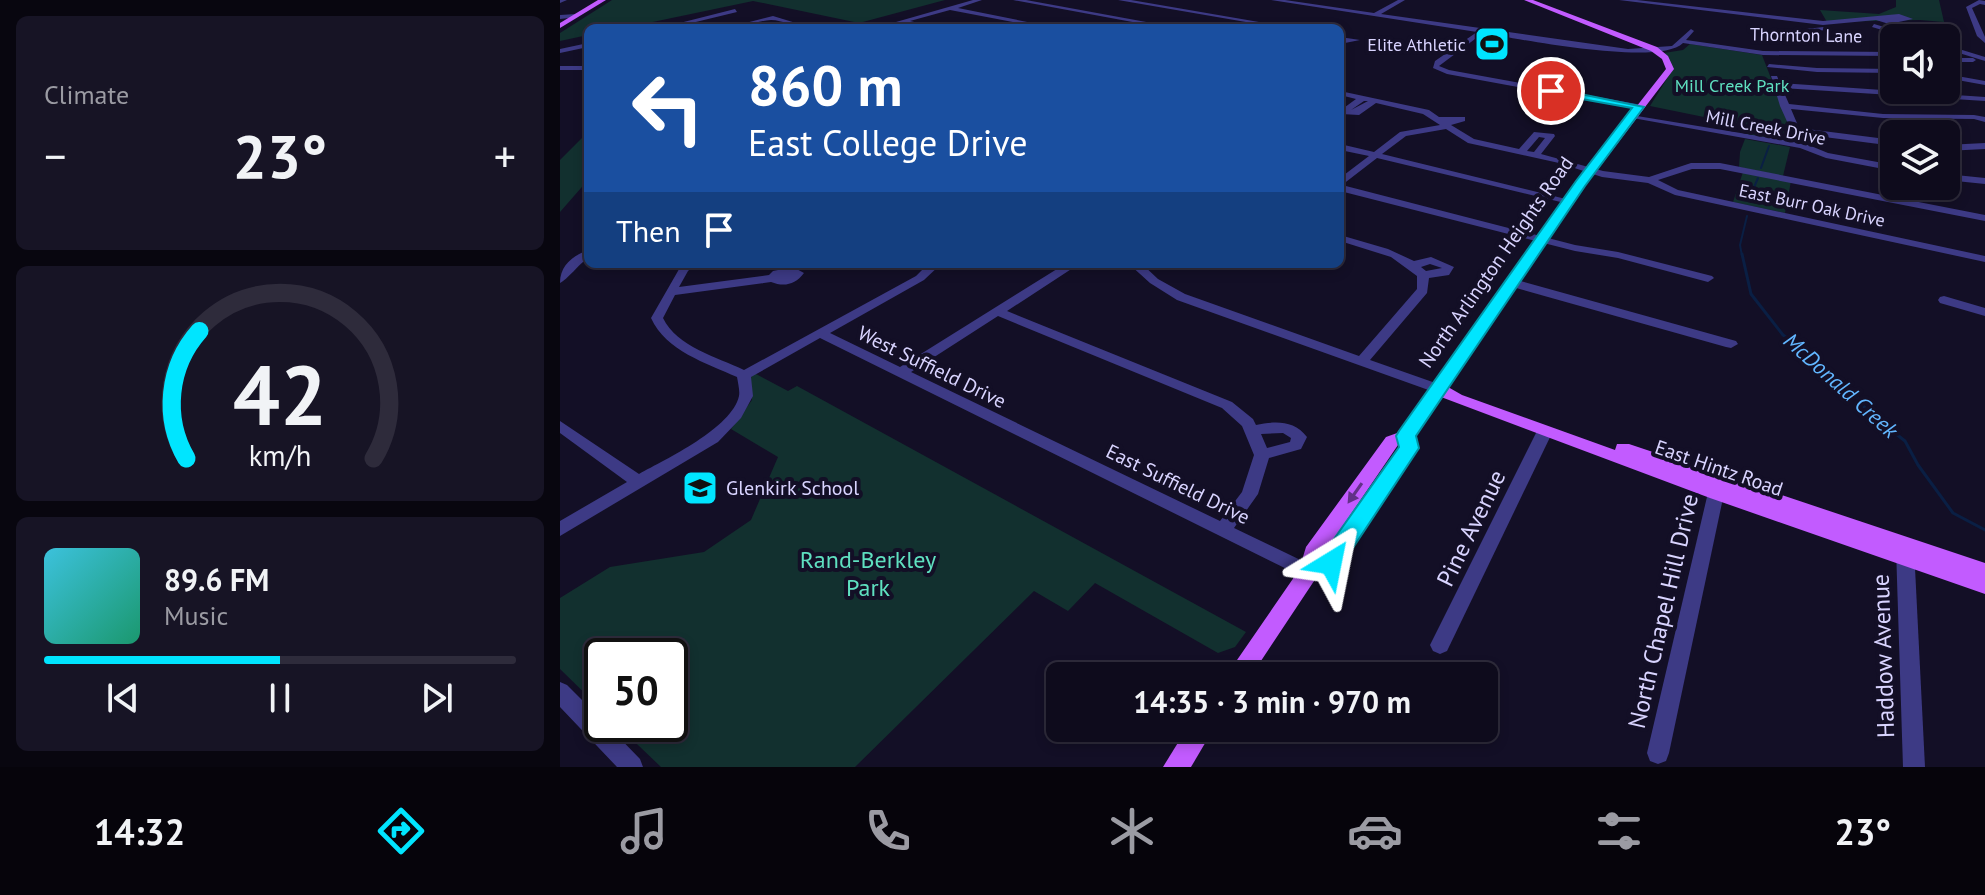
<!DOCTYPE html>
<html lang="en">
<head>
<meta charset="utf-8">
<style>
  body { margin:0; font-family:"PT Sans",sans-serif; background:#171425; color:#f1f3f6; height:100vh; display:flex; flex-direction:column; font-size:30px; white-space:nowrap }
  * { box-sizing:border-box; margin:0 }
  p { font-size:26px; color:#9b9ba3 }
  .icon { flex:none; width:44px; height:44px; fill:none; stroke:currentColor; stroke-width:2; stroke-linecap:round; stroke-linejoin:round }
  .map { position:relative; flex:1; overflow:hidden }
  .details { display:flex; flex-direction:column; gap:16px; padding:16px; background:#08060f; width:560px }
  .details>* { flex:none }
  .guide { position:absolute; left:24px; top:24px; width:760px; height:244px; border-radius:12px; box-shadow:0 4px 12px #0003,0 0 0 2px #2e2b3b; background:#1a4fa0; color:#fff; overflow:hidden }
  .tools { position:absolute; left:1320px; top:24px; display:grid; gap:16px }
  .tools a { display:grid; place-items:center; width:80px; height:80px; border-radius:12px; background:#0e0b1c; box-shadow:0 4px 12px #0003,0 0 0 2px #2e2b3b; font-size:40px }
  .speed { position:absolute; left:24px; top:638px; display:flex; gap:16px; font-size:40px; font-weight:700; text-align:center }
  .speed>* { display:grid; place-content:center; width:104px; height:104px; border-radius:50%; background:#0e0b1c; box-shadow:0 4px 12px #0003,0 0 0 2px #2e2b3b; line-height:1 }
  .speed .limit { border:4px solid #111; border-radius:12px; background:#fff; color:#111 }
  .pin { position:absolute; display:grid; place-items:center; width:68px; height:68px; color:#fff; margin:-34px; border:4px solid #fff; border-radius:50%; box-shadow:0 2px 8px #0007 }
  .me { position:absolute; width:88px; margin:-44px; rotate:35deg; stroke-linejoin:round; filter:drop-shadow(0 0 6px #0008) }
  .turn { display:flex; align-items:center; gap:28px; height:168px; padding:0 32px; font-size:36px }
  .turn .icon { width:104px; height:104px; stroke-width:2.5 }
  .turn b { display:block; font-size:56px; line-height:68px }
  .then { display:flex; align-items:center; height:76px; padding:0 32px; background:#0003; gap:16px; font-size:30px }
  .big { font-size:60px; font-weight:800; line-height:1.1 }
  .details .widget { flex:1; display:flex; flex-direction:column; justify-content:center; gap:12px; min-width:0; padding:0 28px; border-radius:12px; background:#171425 }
  .details .dial { align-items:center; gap:0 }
  .dial svg { height:208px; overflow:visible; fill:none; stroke:#2e2b3b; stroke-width:7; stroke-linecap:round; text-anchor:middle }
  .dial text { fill:#f1f3f6; stroke:none }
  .song { display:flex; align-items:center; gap:24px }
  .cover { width:96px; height:96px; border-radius:12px; background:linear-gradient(135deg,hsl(190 70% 55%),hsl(160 70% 35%)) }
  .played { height:8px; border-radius:4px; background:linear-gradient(90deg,#00e5ff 50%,#2e2b3b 50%) }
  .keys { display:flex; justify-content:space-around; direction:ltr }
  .heat { display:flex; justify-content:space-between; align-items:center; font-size:44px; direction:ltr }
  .trip { position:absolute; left:486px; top:662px; width:452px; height:80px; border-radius:12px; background:#0e0b1c; box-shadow:0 4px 12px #0003,0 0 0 2px #2e2b3b; font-weight:800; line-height:80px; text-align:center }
  .tabs { display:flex; height:128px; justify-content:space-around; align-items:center; background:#06040b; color:#9b9ba3 }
  .tabs .icon { width:56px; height:56px }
  .tabs .active { color:#00e5ff }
  .tabs b { font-size:36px; color:#f1f3f6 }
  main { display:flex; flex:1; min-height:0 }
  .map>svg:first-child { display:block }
</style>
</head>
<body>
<main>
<section class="details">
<div class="widget"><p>Climate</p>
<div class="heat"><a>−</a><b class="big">23°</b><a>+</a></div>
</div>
<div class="widget dial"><svg viewBox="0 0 100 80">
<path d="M14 69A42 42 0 1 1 86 69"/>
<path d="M14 69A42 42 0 0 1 19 20" stroke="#00e5ff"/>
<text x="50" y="56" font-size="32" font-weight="700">42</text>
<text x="50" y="72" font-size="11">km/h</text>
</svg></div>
<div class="widget">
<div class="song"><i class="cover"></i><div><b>89.6 FM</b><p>Music</p></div></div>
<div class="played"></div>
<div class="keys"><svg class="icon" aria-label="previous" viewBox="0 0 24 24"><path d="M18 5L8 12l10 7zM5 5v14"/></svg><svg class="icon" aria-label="pause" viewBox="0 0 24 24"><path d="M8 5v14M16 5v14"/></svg><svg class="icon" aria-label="next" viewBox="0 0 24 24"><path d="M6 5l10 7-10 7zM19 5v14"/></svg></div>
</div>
</section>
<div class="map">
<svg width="1425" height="767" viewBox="0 0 1425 767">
  <rect width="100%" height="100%" fill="#130f26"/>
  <!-- green -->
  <g fill="#12302f">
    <polygon points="52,0 385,0 299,23 193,1 64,28 28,28 28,35 0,41 0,33"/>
    <polygon points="1336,0 1379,0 1384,22 1360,20 1267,22 1260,10 1319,14 1336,7"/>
    <polygon points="1130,44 1202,55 1236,143 1186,137 1188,126 1090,106 1113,69 1104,53 1123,50"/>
    <polygon points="28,132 28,180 0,212 0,160"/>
    <polygon points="1185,139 1230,147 1223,176 1179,167 1180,152"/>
    <polygon points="1183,172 1231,181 1225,213 1173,202"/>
    <polygon points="194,373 228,391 237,386 686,632 675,647 658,653 535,583 508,611 474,591 295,767 101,767 56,724 110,724 110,656 42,656 42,710 0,669 0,598 50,567 144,552 191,520 218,457 171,429 192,400 190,379"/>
  </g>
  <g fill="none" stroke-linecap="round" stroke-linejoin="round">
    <!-- stream-far1 -->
    <g stroke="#0a1f44" stroke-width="2">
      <polyline points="1200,121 1208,136"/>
      <polyline points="1201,168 1209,146"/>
      <polyline points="1189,199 1198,178"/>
      <polyline points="1182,256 1180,245 1187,216"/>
    </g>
    <!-- stream -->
    <polyline stroke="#0a1f44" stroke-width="3" points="1182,254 1191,294 1223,335 1255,357 1293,392 1308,412 1345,441 1358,465 1393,513 1425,530"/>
    <!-- minor -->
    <g fill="#3d3a85" fill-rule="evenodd">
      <polygon points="0,0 7,0 0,3"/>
      <path d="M 413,0 L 422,0 L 398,8 L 497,28 L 484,28 L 390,10 L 350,21 L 380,28 C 367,28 353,22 341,24 C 332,24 324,28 315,28 Z"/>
      <polygon points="453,0 466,0 619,28 605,28"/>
      <polygon points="558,0 571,0 734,28 720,28"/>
      <path d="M 711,0 L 725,0 L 814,13 L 838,0 L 845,0 L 821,14 L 1068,49 L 1112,46 L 1131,29 L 1134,31 L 1126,40 L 1203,51 L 1334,52 L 1334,56 L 1203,55 L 1123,43 C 1099,67 960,39 923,33 L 879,66 L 889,70 L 1082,105 L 1083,107 L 1079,109 L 887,74 L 873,68 L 875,61 L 917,32 Z"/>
      <polygon points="1059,0 1077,0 1263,21 1339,14 1353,19 1329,24 1316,20 1263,25"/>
      <polygon points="1419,0 1425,1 1425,5 1420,4 1412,8 1425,37 1425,43 1417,36 1406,7"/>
      <polygon points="175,9 177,12 111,28 100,28"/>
      <polygon points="16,14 18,17 0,19 0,15"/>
      <path d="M 213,16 L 249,27 C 237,29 224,20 211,20 C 196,21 182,28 166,28 Z"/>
      <polygon points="1314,24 1358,37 1359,38 1349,38 1312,27"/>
      <polygon points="1264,27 1266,30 1213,35 1225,40 1223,43 1201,34"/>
      <polygon points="780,37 800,40 780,44"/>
      <polygon points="28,43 28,47 0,53 0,49"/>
      <polygon points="1386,45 1425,57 1425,61 1386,49"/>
      <polygon points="1386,58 1413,58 1416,60 1413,62 1386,62"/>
      <polygon points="1209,64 1257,68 1334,69 1334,73 1257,72 1207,67"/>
      <rect x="0" y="66" width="28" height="4"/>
      <polygon points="1386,74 1425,81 1425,85 1386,78"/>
      <polygon points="1211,76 1217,76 1220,83 1425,97 1425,101 1222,88 1229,104 1323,114 1414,115 1425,117 1425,122 1414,119 1323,118 1231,109 1239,128 1334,140 1334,146 1241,134 1246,144 1268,153 1334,165 1334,171 1266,158 1240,148 1067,117 1071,115 1236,142 1229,130 1230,128 1220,106"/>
      <path d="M 780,91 L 869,110 L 879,117 L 905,117 L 905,121 L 891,125 L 914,139 L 959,149 L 974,132 L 994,134 L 995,136 L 981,154 L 1043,171 L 1089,177 L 1131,163 L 1160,163 L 1425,215 L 1425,221 L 1160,169 L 1132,169 L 1098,180 L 1118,190 L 1425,256 L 1425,262 L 1115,195 L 1088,183 L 1042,177 L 999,163 L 908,143 L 886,129 L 846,136 L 822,154 L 1014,201 L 1009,204 L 817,158 L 782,185 L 1015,245 L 1058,252 L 1152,276 L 1154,278 L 1148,282 L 1058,258 L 1015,251 L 780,191 L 780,178 L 809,156 L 780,150 L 780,144 L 814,152 L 840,132 L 880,125 L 863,114 L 816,103 L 799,115 L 781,114 L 781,110 L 796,99 L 780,95 ZM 804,101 L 808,101 L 791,110 ZM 979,137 L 985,138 L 974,152 L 967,151 Z"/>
      <polygon points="1425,143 1425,149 1386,151 1386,145"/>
      <polygon points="1386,174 1425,178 1425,184 1386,180"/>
      <path d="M 780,235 L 828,249 L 854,261 L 871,257 L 894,267 L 889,275 L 869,278 L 867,293 L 810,360 L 884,386 L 886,389 L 884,392 L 874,392 L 617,300 L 590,283 L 569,264 L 582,264 L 598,279 L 625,294 L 799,356 L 857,289 L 857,276 L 831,257 L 780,241 ZM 870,264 L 882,268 L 866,271 L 861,267 Z"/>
      <path d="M 28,250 L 28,258 C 19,264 7,280 0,283 C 0,265 13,256 28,250 Z"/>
      <path d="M 122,264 L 135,264 L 128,271 L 119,287 L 209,275 L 213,271 L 233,267 L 244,273 C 235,285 224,287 211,282 L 115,295 L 103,318 C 117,347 157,357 184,370 L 356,276 L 368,264 L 381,264 L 364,280 L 270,333 L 340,367 L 505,264 L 519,264 L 447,311 L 672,402 L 693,419 L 696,425 C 715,421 734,420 747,437 L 741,449 L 709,458 L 698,494 L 674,528 L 755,567 L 758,572 L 755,577 L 749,579 L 743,577 L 260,338 L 191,377 L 193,396 L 181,418 L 158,442 L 0,536 L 0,521 L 67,482 L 0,433 L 0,421 L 79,474 C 106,459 172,428 179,396 C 180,391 178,383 177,377 C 146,363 106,351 91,318 ZM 438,316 L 662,408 L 682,426 L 694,455 L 682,492 L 660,521 L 351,372 ZM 723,433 L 731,438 L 730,442 L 707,448 L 701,434 Z"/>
      <polygon points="752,264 764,264 755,270 749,267"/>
      <polygon points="953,279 1176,341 1178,344 1171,348 1166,347 949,286 947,283"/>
      <polygon points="1384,296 1425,308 1425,316 1380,303 1378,300 1380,297"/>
      <polygon points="985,426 993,431 887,651 880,654 873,651 870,645 977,431"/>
      <polygon points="1158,478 1164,480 1166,484 1109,753 1106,761 1098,764 1090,761 1087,753 1150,484 1152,480"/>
      <polygon points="1345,541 1351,543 1354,548 1365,767 1343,767 1336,548 1339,543"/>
      <polygon points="0,682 7,685 42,720 42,724 46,724 80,759 83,767 57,767 0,707"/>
    </g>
    <!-- major -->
    <g fill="#c25bff" fill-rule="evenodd">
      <polygon points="38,0 46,0 0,28 0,23"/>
      <path d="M 964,0 L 973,0 L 1097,47 L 1108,56 L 1114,69 L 1025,186 L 888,387 L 902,395 L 1055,450 L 1057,444 L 1069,444 L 1425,563 L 1425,594 L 1150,498 L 881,397 L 855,436 L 858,448 L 855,452 L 778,569 L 756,578 L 691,676 L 666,676 L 739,570 L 746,547 L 826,437 L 840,432 L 1017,182 L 1106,69 L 1102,59 L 1091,51 ZM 838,445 L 840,448 L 762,558 L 763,555 Z"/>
      <polygon points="627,728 654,728 631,767 603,767"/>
    </g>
  </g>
  <!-- one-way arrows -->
  <defs><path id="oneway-solid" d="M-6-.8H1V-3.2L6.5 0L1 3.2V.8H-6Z" transform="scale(2)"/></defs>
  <use fill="#623188" href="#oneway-solid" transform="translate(795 493) rotate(125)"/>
  <!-- route -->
  <polygon fill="#00e5ff" stroke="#0095a6" stroke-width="2" points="991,88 1084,107 1025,186 856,436 859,448 779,569 771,572 762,569 759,563 762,556 839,447 836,436 839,431 1016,181 1072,108 988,93"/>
  <!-- icons -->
  <defs>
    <symbol id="stadium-square" viewBox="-11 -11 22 22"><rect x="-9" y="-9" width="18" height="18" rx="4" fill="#00e5ff" stroke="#130f26"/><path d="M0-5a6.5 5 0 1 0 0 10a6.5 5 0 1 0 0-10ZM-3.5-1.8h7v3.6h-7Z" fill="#111"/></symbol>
    <symbol id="school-square" viewBox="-11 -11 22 22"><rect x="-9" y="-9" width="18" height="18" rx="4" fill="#00e5ff" stroke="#130f26"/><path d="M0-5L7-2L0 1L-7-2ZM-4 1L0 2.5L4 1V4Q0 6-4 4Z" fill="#111"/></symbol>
  </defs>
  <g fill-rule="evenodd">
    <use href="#stadium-square" x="912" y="24" width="40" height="40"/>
    <use href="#school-square" x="120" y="468" width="40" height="40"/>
  </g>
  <g text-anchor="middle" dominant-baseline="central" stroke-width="8" stroke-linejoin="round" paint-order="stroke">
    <!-- far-street labels -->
    <g font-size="18" fill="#d9d4ff" stroke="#130f26">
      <text transform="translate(1246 35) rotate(1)">Thornton Lane</text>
      <text transform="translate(1206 127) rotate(11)">Mill Creek Drive</text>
      <text transform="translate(1252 205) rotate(12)">East Burr Oak Drive</text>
    </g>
    <!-- far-poi labels -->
    <g font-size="18" fill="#d9d4ff" stroke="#130f26" text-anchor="end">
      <text x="906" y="44">Elite Athletic</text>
    </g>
    <!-- far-park labels -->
    <g font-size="18" fill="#5fe0c0" stroke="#130f26">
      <text x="1172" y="85">Mill Creek Park</text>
    </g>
    <!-- street labels -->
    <g font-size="20" fill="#d9d4ff" stroke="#130f26">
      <text transform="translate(936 262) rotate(-55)">North Arlington Heights Road</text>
      <text transform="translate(372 367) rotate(26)">West Suffield Drive</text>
      <text transform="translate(1159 468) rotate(19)">East Hintz Road</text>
      <text transform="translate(618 484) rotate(26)">East Suffield Drive</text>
    </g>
    <!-- poi labels -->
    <g font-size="20" fill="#d9d4ff" stroke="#130f26" text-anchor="start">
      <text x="166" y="488">Glenkirk School</text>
    </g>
    <!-- water labels -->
    <g font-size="22" font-style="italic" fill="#62b6ff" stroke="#130f26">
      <text transform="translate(1281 385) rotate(42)">McDonald Creek</text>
    </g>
    <!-- near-street labels -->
    <g font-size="24" fill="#d9d4ff" stroke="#130f26">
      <text transform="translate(911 528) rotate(-64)">Pine Avenue</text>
      <text transform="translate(1103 611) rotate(-77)">North Chapel Hill Drive</text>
      <text transform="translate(1323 656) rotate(-92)">Haddow Avenue</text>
    </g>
    <!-- near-park labels -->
    <g font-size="24" fill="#5fe0c0" stroke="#130f26">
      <text x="308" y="559">Rand-Berkley<tspan x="308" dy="28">Park</tspan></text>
    </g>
  </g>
</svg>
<div class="tools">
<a><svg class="icon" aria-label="sound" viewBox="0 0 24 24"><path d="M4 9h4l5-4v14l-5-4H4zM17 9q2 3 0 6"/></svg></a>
<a><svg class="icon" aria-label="layers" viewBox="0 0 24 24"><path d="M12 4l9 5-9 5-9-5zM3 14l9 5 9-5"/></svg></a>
</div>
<div class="speed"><div class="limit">50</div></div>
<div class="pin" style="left:991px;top:91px;background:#d93025"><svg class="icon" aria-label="arrive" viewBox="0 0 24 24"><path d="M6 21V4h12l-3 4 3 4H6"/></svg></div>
<svg class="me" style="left:771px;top:563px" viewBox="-20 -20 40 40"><path d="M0-17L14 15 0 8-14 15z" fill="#00e5ff" stroke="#fff" stroke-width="4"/></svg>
<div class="trip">14:35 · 3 min · 970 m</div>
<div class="guide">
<div class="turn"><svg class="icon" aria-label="left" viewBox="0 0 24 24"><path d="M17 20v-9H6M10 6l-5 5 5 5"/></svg><div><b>860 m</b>East College Drive</div></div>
<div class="then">Then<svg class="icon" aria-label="arrive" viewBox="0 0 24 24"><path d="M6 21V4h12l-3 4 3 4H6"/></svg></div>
</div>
</div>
</main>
<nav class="tabs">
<b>14:32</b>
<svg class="icon active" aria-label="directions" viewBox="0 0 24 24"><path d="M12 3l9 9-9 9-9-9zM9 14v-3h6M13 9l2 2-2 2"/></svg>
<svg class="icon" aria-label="music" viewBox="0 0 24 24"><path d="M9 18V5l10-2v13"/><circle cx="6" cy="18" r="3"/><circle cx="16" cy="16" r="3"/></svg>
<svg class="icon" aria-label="phone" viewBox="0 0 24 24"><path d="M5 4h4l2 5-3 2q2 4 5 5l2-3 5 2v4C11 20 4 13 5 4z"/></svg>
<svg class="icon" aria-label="climate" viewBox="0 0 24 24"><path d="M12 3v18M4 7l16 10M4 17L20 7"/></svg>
<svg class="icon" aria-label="car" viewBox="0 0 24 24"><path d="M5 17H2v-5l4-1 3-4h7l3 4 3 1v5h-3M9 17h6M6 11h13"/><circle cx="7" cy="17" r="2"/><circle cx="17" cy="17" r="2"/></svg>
<svg class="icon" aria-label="filters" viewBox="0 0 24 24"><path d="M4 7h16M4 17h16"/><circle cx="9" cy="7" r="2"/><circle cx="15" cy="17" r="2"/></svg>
<b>23°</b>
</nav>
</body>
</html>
